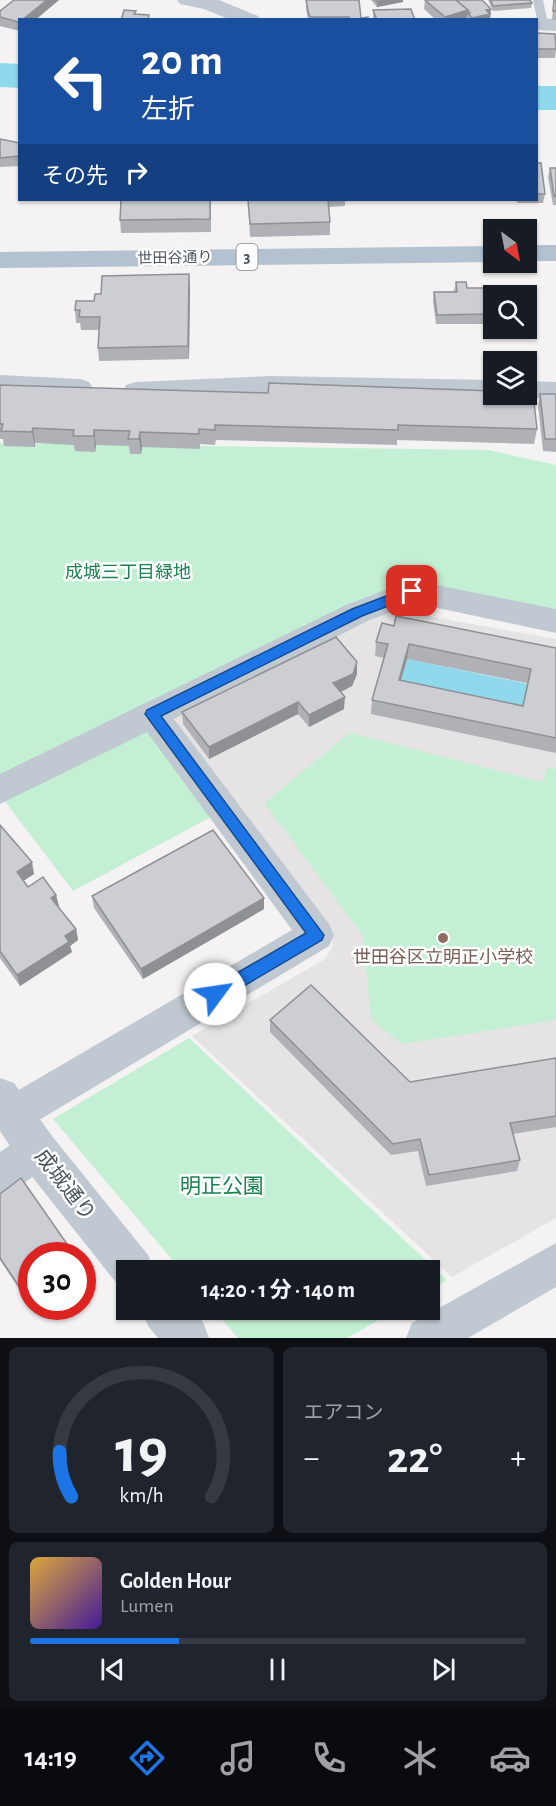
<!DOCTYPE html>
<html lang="ja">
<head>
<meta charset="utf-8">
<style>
  body { margin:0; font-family:"Alegreya Sans","Noto Sans JP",sans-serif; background:#20242c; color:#f1f3f6; height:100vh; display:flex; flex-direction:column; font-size:22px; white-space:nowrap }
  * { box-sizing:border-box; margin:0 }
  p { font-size:20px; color:#9ea1a6 }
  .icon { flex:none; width:33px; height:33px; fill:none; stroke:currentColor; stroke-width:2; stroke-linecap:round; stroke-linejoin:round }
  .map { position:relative; height:1338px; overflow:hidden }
  .details { display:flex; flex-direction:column; gap:9px; padding:9px; background:#0d0f14; flex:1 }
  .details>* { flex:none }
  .hud { position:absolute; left:18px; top:18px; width:520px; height:183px; border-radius:0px; box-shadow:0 2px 4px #0004; background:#1a4fa0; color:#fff; overflow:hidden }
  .needle { width:39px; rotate:148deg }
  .tools { position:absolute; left:483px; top:219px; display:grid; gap:12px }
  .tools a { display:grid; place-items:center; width:54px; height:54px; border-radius:0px; background:#171b24; box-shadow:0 2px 4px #0004; font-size:30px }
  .speed { position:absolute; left:18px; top:1242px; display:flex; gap:12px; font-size:30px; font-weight:700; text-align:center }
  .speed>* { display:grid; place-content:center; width:78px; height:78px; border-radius:50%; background:#171b24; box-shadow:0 2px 4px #0004; line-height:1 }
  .speed .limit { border:9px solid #d22; background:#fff; color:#111 }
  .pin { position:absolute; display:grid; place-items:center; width:51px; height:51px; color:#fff; margin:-26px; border-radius:12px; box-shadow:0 3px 9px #0006 }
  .me { position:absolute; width:66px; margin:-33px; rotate:59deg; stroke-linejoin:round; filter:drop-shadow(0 0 4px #0008) }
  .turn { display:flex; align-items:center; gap:21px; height:126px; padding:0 24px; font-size:27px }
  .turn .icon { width:78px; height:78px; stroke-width:2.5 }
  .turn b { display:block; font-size:42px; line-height:51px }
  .then { display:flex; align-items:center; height:57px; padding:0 24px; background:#0003; gap:12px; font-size:22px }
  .big { font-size:45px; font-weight:700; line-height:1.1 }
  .details .card { flex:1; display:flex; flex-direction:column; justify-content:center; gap:9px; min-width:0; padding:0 21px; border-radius:9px; background:#20242c }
  .details .dial { align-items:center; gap:0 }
  .dial svg { height:156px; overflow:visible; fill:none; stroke:#363941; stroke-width:7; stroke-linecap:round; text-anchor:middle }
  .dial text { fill:#f1f3f6; stroke:none }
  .song { display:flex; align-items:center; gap:18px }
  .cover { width:72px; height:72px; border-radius:9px; background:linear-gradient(135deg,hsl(40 70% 55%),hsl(260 70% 35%)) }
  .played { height:6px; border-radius:3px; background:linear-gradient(90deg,#1d74e4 30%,#363941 30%) }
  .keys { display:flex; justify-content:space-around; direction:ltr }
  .heat { display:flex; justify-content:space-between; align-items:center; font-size:33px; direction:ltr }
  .details .tiles { flex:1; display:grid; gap:9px; grid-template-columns:1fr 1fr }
  .card:last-child { grid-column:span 2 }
  .trip { position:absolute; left:116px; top:1260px; width:324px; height:60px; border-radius:0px; background:#171b24; box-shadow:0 2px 4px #0004; font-weight:700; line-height:60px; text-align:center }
  .tabs { display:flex; height:96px; justify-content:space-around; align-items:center; background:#090b0e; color:#9ea1a6 }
  .tabs .icon { width:42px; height:42px }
  .tabs .active { color:#1d74e4 }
  .tabs b { font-size:27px; color:#f1f3f6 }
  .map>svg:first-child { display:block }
</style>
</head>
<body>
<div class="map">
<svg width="556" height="1338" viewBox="0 0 556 1338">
  <rect width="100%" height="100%" fill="#f4f2f2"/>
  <!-- education -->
  <polygon fill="#e5e3e4" points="393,610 556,639 556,1218 452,1277 192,1036 325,959 333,944 329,931 167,715"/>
  <!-- green -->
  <g fill="#c3f0d4">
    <polygon points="0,443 488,450 556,465 556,613 406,581 0,775"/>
    <polygon points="152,714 224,810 73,891 0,795"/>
    <polygon points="350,733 542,782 547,767 556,769 556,1020 402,1044 371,1019 363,936 264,803"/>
    <polygon points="189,1038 447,1280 429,1290 429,1270 181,1270 53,1119"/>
    <polygon points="214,1310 396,1310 347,1338 238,1338"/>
  </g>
  <!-- water -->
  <polygon fill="#90d9ec" points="407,659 528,684 520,720 397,694"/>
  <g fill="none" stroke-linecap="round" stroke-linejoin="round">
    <!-- river -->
    <g fill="#90d9ec" fill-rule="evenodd">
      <polygon points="0,63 20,64 20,88 0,87"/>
      <rect x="537" y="86" width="19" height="24"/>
    </g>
    <!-- service -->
    <polygon fill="#c0c9d1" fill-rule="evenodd" points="533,0 543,0 548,24 547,26 543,27 538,24"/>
    <!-- minor -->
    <g fill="#c0c9d1" fill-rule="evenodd">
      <polygon points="177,0 219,0 258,16 261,20 231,20 204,9 180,4"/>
      <polygon points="537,18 556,19 556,31 537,30 537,20 530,20"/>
      <polygon points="0,375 80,379 89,382 93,388 89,394 80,397 0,393"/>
      <polygon points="270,376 494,380 494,394 504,394 494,398 270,394 136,400 126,397 123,391 126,385 136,382"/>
      <polygon points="526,381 556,382 556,400 516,396 515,394 526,394"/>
      <polygon points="412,580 556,609 556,633 414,603 368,621 174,719 329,924 334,935 329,946 26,1128 12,1134 0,1129 0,1101 292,930 147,732 0,804 0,774 346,605"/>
      <polygon points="37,1131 51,1136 57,1150 51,1164 14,1190 0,1196 0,1152 23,1136"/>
      <polygon points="556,1243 556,1287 468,1338 406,1338 412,1323"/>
    </g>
    <!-- tertiary -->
    <g fill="#c0c9d1" fill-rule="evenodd">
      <polygon points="0,1078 14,1083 52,1136 148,1255 154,1270 126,1270 126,1289 118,1285 22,1164 0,1131"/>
      <polygon points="142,1310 192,1310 203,1322 209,1338 158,1338 148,1326"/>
    </g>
    <!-- primary -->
    <g fill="#b3c1d0" fill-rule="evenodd">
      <rect x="526" y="245" width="30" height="16"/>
      <polygon points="494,246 494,262 0,268 0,252"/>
    </g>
  </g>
  <!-- wall -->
  <g fill="#afb1b6" fill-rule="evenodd">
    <polygon points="14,0 59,0 35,20 20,20 20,31 0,26 0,11"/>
    <polygon points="306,0 361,18 369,20 308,20 306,9"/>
    <polygon points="371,0 403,0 403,2 377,7"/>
    <polygon points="425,0 491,9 490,19 469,20 467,16 466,20 436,20 424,9"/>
    <polygon points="488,0 530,0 532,3 531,8 493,11"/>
    <polygon points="554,0 556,0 556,20 552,20"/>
    <polygon points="373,10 415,20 373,19"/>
    <polygon points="537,33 556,49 555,58 537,58"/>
    <polygon points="0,139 20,143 20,166 0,167"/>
    <polygon points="537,163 545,194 543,203 517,203 517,200 537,200"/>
    <polygon points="550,168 556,168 556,205 553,205 548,177"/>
    <polygon points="121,200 211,200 211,232 121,233 120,220"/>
    <polygon points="248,200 345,200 345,206 329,207 330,222 330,235 250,237"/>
    <polygon points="456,282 467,288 488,314 487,324 436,324 433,301 434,292 454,291"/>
    <polygon points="190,287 189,359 99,361 98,348 99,330 81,330 80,323 76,323 75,310 94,301"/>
    <polygon points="0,385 537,429 534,444 397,440 397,445 216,440 215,445 200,444 200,449 142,447 141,454 130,454 129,446 96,445 95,452 75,451 74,445 35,443 35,447 4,446 3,439 0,439"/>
    <polygon points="540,394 556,394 556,452 543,451 538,406"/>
    <path d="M 394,626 L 556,648 L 556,753 L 371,714 L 372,700 L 384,658 L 375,656 L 376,642 ZM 407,659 L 527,683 L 523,706 L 401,680 Z"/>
    <polygon points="357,674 352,686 340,692 344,709 309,727 298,714 209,759 183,724 182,712"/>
    <polygon points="0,825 34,874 23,881 28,887 56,895 58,906 76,929 78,940 70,946 72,952 20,986 0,958"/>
    <polygon points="92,896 264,898 264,909 143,979 94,908"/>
    <polygon points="270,1020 410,1082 556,1058 556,1127 513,1134 520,1160 517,1171 426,1186 418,1151 391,1155 270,1032"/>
    <polygon points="0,1194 32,1256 32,1293 25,1298 0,1260"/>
  </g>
  <!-- shaded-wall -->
  <g fill="#8f9094">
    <polygon points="47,0 59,0 35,20 22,20"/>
    <polygon points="388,0 403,0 403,2 377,7 377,2"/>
    <polygon points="491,9 490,19 472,20 472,18 486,10"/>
    <polygon points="468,10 467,19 445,20 445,17"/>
    <polygon points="189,274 190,287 189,359 188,346"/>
    <polygon points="33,428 35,443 35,447 32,432"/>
    <polygon points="94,430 96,445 95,452 94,436"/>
    <polygon points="140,432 142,447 141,454 139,439"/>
    <polygon points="409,644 407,659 397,694 399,680"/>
    <polygon points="357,662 357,674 352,686 333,696 333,683"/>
    <polygon points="345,697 344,709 309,727 309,715"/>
    <polygon points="298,702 298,714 209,759 209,747"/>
    <polygon points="32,862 34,874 20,883 17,872"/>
    <polygon points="56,895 59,906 54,909 51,898"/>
    <polygon points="264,898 264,909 143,979 141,969"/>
    <polygon points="76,929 78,940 70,946 72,952 20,986 17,975 65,936"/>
    <polygon points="32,1285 32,1293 25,1298 23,1292"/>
  </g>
  <!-- building -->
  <g fill="#ccced4" stroke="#8f9094" stroke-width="1.5" fill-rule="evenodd">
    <polygon points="14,0 47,0 22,20 20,20 18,22 0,17 0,11"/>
    <polygon points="306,0 359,0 361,18 368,17 369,20 349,20 349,17 311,17 309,15"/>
    <polygon points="375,0 388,0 377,2"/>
    <polygon points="425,0 456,0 468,10 445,17"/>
    <polygon points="456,0 482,0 491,9 486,10 490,14 472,18 468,13 470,13 468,10"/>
    <polygon points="491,0 530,0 532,3 493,6"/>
    <polygon points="554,0 556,0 556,11 553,11"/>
    <polygon points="411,9 415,20 377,20 373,10"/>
    <polygon points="124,10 136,11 134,14 149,15 148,20 121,20"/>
    <polygon points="537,33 555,34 556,49 537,49"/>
    <polygon points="0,139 20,143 20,156 0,158"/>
    <polygon points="537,163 541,163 545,194 537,194"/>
    <polygon points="550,168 556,168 556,196 554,196"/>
    <polygon points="121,200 210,200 210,219 120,220"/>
    <polygon points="248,200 328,200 330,222 250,224"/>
    <polygon points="189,274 188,346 98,348 100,317 79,317 80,310 75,310 76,301 94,301 95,294 101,294 102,276"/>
    <polygon points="456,282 466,282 467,288 484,288 488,314 437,315 434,292 457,292"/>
    <polygon points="269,383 494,391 494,394 526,394 526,393 533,393 537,429 398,425 398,430 215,425 215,430 199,429 199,434 140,432 139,439 128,439 130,431 94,430 94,436 73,436 74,430 33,428 32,432 1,431 3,424 0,424 0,385 268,393"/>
    <polygon points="540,394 556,394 556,439 545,439"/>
    <path d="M 396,616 L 556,648 L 556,738 L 372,700 L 388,644 L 376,642 L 382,623 L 394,626 ZM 409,644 L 531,669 L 523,706 L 399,680 Z"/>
    <polygon points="336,637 357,662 353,674 333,683 345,697 309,715 298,702 209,747 182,712"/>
    <polygon points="0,825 32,862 17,872 28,887 43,877 56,895 51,898 76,929 65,936 69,942 17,975 0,951"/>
    <polygon points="213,830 264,898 141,969 92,896"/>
    <polygon points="311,985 410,1082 556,1058 556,1116 510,1123 520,1160 429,1175 420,1139 393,1144 270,1020"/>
    <polygon points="21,1178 74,1254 72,1256 32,1256 32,1285 23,1292 0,1258 0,1194"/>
  </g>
  <!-- route -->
  <polygon fill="#1d74e4" stroke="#134b94" stroke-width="1.5" points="412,586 417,588 419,591 417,595 362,616 161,716 324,935 322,940 220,1000 215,1002 209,1000 207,994 209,989 306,933 145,714 147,710 352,609"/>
  <!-- markers -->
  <circle fill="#8d6e63" stroke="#fff" stroke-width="2" cx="443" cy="938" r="6"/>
  <g text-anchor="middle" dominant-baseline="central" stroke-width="5" stroke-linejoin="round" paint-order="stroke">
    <!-- far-street labels -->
    <g font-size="15" fill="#4a5560" stroke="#fff">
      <text transform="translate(175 258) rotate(-1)">世田谷通り</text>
    </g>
    <!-- shield labels -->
    <rect fill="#fff" stroke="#808890" stroke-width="1.5" x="236.5" y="244" width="21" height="26" rx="4.5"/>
    <g font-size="16" font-weight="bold" fill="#4a5560">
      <text x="247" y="257">3</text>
    </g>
    <!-- park labels -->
    <g font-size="18" fill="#19824e" stroke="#fff">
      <text x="128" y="573">成城三丁目緑地</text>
    </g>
    <!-- education labels -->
    <g font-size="18" fill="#785e54" stroke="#fff">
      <text x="443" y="958">世田谷区立明正小学校</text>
    </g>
    <!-- near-street labels -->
    <g font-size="21" fill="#4a5560" stroke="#fff">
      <text transform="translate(65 1185) rotate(52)">成城通り</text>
    </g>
    <!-- near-park labels -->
    <g font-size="21" fill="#19824e" stroke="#fff">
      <text x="222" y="1186">明正公園</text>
    </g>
  </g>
</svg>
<div class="tools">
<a><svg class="needle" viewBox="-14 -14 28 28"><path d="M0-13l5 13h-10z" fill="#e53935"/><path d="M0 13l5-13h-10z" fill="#9ea1a6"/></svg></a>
<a><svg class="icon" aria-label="search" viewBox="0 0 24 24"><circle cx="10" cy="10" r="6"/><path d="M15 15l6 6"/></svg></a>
<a><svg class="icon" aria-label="layers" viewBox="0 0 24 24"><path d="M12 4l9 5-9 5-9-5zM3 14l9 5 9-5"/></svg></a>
</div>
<div class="speed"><div class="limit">30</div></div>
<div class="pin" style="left:412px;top:591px;background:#d93025"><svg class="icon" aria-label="arrive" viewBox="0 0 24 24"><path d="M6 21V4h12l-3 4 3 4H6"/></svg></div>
<svg class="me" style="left:215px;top:994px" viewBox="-20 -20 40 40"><circle r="19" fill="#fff"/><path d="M0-13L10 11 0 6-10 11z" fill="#1d74e4"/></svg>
<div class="trip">14:20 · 1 分 · 140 m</div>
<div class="hud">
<div class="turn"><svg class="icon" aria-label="left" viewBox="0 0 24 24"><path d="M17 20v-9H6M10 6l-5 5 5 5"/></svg><div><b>20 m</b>左折</div></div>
<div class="then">その先<svg class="icon" aria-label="right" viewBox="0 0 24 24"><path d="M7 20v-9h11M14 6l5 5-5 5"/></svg></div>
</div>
</div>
<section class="details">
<div class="tiles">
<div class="card dial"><svg viewBox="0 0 100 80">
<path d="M14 69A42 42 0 1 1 86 69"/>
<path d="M14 69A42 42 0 0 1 8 46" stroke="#1d74e4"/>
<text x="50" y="56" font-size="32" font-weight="700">19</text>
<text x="50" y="72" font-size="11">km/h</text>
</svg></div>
<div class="card"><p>エアコン</p>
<div class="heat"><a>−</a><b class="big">22°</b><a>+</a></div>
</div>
<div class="card">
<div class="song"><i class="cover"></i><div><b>Golden Hour</b><p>Lumen</p></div></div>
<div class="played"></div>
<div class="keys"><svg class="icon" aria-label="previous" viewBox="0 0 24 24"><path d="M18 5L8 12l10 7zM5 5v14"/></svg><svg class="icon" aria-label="pause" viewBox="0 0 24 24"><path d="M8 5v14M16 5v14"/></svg><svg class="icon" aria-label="next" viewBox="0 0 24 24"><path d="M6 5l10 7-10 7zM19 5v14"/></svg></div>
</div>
</div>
</section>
<nav class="tabs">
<b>14:19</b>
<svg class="icon active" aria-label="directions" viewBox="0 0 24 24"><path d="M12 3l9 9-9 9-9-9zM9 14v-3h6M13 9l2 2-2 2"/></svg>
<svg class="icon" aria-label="music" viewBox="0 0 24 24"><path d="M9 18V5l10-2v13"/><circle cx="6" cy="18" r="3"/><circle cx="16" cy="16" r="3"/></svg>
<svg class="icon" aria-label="phone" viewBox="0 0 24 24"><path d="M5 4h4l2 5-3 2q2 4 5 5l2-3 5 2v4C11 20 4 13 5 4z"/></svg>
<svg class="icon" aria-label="climate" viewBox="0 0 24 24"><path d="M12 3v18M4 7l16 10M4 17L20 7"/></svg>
<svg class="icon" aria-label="car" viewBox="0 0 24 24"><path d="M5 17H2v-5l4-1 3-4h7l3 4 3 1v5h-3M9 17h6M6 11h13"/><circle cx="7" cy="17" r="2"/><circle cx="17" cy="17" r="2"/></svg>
</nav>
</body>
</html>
